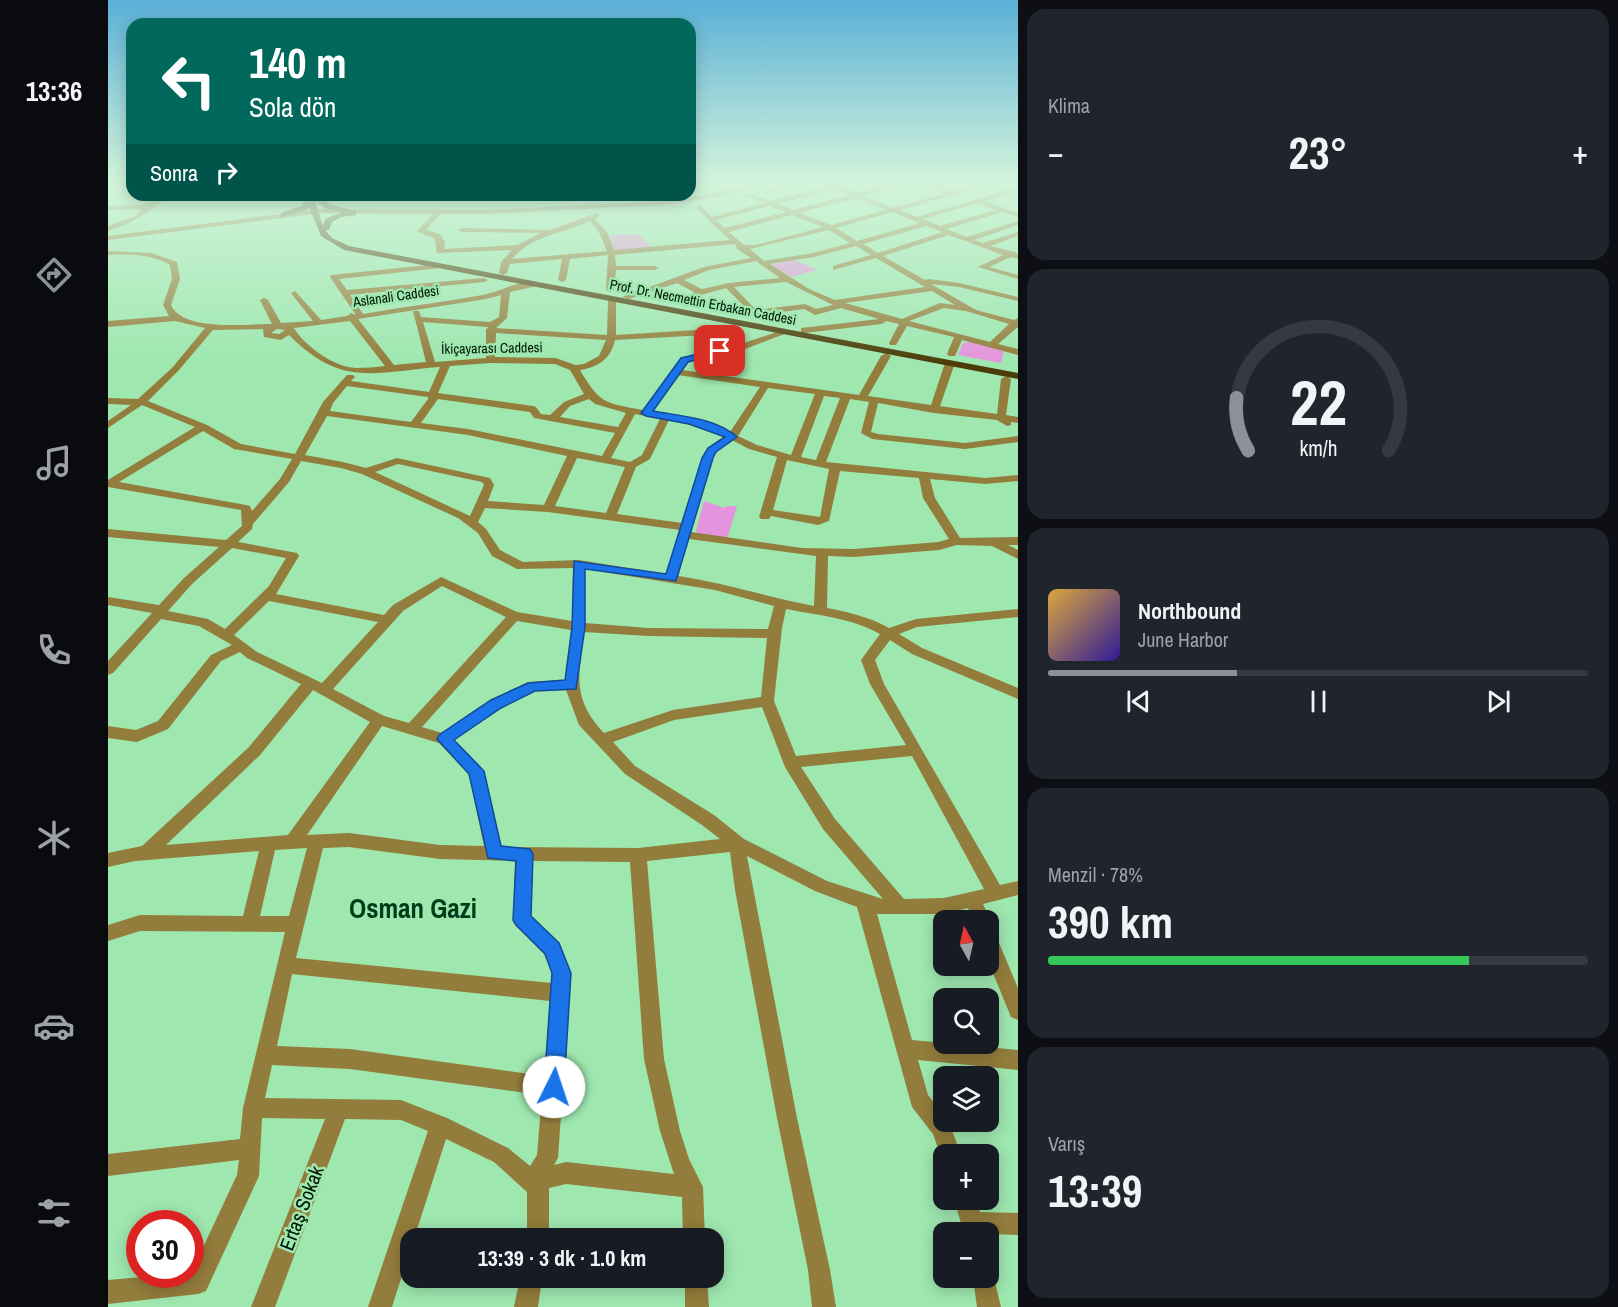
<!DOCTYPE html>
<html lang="tr">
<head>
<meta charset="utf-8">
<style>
  body { margin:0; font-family:"Archivo Narrow",sans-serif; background:#20242c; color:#f1f3f6; height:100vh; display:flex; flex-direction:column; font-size:22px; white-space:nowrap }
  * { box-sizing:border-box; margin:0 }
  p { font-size:20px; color:#9ea1a6 }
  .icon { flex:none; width:33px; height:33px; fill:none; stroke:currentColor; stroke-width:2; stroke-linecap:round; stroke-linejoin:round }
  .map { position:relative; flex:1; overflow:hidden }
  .drawer { display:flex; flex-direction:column; gap:9px; padding:9px; background:#0d0f14; width:600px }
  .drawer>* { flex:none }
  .banner { position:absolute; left:18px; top:18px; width:570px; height:183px; border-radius:18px; box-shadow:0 3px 15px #0003; background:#00695c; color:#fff; overflow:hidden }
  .needle { width:39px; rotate:352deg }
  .fabs { position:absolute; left:825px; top:910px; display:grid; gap:12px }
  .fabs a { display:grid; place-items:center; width:66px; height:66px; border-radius:12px; background:#171b24; box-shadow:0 3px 15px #0003; font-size:30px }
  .speed { position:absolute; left:18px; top:1210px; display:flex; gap:12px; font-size:30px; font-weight:700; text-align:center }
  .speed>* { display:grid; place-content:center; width:78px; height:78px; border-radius:50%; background:#171b24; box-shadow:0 3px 15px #0003; line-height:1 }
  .speed .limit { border:9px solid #d22; background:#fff; color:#111 }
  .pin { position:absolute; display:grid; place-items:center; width:51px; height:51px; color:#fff; margin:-26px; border-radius:12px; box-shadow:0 3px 9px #0006 }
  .me { position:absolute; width:66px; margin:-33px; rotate:4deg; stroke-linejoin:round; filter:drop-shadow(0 0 4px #0008) }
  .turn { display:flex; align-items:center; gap:21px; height:126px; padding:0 24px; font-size:27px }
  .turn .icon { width:78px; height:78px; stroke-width:2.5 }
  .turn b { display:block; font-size:42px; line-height:51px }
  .then { display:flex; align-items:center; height:57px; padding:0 24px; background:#0003; gap:12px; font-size:22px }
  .big { font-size:45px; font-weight:700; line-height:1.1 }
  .drawer .widget { flex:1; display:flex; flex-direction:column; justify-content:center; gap:9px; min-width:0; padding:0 21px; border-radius:18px; background:#20242c }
  .drawer .dial { align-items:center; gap:0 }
  .dial svg { height:156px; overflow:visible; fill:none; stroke:#363941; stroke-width:7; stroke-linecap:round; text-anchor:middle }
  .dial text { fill:#f1f3f6; stroke:none }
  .song { display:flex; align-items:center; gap:18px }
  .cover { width:72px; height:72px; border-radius:9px; background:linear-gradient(135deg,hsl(40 70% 55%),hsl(250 70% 35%)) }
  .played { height:6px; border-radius:3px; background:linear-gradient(90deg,#8c9099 35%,#363941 35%) }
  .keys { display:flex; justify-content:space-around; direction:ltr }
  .heat { display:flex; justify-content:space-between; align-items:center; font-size:33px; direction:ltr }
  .charge { height:9px; border-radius:4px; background:linear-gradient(90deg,#34c759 78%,#363941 0) }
  .trip { position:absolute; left:292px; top:1228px; width:324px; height:60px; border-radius:18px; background:#171b24; box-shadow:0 3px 15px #0003; font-weight:700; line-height:60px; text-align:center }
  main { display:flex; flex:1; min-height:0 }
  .dock { display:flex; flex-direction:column; width:108px; justify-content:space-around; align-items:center; background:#090b0e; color:#9ea1a6 }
  .dock .icon { width:42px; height:42px }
  .dock .current { color:#8c9099 }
  .dock b { font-size:27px; color:#f1f3f6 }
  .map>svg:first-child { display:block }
</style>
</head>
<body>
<main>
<nav class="dock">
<b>13:36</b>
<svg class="icon current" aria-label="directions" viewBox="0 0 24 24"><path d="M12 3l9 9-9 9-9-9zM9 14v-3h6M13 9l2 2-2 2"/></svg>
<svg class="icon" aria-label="music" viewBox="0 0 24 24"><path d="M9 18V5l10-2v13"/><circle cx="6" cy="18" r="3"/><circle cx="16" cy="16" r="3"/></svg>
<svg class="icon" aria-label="phone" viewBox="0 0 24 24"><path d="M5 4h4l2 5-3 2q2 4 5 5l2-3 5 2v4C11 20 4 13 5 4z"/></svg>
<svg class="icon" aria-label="climate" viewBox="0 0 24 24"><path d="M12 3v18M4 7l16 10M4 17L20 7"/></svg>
<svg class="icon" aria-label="car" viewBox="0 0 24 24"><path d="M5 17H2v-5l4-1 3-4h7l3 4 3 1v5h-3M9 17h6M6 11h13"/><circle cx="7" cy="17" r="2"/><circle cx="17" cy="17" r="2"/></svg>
<svg class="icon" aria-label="filters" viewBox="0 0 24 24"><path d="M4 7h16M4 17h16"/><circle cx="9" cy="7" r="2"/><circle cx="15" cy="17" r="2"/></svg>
</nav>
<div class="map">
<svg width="910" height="1307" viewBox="0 0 910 1307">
  <rect width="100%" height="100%" fill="#9ee7af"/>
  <!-- green -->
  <g fill="#e593dc">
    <polygon points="531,234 543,248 506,251 502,235"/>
    <polygon points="687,260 709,270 684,277 663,265"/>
    <polygon points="863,342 896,351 893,363 850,355 855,343"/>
    <polygon points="596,501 616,508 619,506 629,506 619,539 591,535 588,531"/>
  </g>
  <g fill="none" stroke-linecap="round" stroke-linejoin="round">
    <!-- minor -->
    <g fill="#937d3c" fill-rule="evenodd">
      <polygon points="0,180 24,181 24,185 0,184"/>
      <path d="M 660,180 L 673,180 L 603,198 L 555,205 L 375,214 L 332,214 L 318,230 L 332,234 L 337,242 L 336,249 L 409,245 L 433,233 L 354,232 L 350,230 L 354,228 L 442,230 L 489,213 L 492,215 L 487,219 L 500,234 L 506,250 L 622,240 L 589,209 L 590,205 L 594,205 L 595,208 L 604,217 L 656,203 L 640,196 L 640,194 L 663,201 L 721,187 L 707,180 C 715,180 720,183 727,184 C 736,186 747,180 757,180 L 734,187 L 749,193 L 797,180 L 818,180 L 846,191 L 883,180 L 894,180 L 852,193 L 851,195 L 845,195 L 792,210 L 809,217 L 910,187 L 910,191 L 877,201 L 910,213 L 910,217 L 895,212 L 838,229 L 859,237 L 910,221 L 910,225 L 866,240 L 875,243 L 910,232 L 910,236 L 882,246 L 907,252 L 910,255 L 910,259 L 903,257 L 881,267 L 910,275 L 910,279 L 870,267 L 895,255 L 841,235 L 775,256 L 817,280 L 821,279 L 851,283 L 910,297 L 910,301 L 851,287 L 823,284 L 868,310 L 906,320 L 910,318 L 910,327 L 890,344 L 910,349 L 910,355 L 854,340 L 847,356 L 841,356 L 839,354 L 846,337 L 799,326 L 788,345 L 782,345 L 781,343 L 791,324 L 778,321 L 774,324 L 696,333 L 693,332 L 693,328 L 771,319 L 733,308 L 707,315 L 696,309 L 652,315 L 654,317 L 650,320 L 618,288 L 593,295 L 598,306 L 594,308 L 591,308 L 584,294 L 586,292 L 569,283 L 521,299 L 514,297 L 596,267 L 643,258 L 629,249 L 627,244 L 507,255 L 508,266 L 547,266 L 551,268 L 547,270 L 508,270 L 506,290 L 502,292 L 498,290 L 500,255 L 462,259 L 458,280 L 454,282 L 450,280 L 454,259 L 402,264 L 399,273 L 395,275 L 391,273 L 393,262 L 404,250 L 329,253 C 326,230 326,241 309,231 L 325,214 L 213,213 L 0,240 L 0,236 L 213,209 L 375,210 L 555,201 L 603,194 ZM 808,181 L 839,193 L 785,208 L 755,196 ZM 727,189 L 742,195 L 685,210 L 670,204 ZM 748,198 L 778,210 L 723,225 L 691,213 ZM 870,203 L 888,210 L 832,226 L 815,219 ZM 662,206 L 678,212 L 617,228 L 608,220 ZM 784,212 L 812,223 L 749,241 L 728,228 ZM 684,215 L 715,227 L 648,245 L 636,245 L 621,232 ZM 482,221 L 492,234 L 499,251 L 404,259 C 424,235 455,234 482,221 ZM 818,226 L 835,232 L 770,253 L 755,244 ZM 721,230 L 742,243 L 705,253 L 656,261 L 642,249 ZM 748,246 L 763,255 L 725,266 L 725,270 L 768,258 L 817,287 L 727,300 L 701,289 L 662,264 L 706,257 ZM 648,261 L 672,278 L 621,283 L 594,289 L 576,280 L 601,270 ZM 678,282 L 725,305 L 708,309 L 697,304 L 648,310 L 626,287 ZM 824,291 L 847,305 L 832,303 L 794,319 L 737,303 ZM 836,308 L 858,311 L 901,324 L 882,342 L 801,321 Z"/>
      <polygon points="690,180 702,180 659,193 656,191"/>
      <path d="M 52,195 L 60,195 C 41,212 25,223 0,231 L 0,226 L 28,216 L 33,209 L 0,210 L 0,206 L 36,205 Z"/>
      <path d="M 0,251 L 43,253 L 69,262 L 72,279 L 63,305 C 75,332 139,324 164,324 L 152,300 L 156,298 L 160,300 L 173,323 L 205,321 L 183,293 L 187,291 L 213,320 L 239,316 L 243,313 L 248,315 L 222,277 L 223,275 L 330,264 L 333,264 L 333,268 L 231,279 L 239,290 L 376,278 L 380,280 L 376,282 L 242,295 L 255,314 C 295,307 335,302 375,295 C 393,292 409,280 429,282 L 429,286 L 402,292 L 399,318 L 388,328 L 499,335 L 500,301 L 504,297 L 508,299 L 508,335 L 620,328 L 636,343 L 678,329 L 682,332 L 637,349 L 580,362 L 574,370 L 751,395 L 773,356 L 778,353 L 783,356 L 760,396 L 823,405 L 837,363 L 842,360 L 847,363 L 832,406 L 889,414 L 893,379 L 898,376 L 903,379 L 898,415 L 910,417 L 910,423 L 903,422 L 903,425 L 899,426 L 889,420 L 826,413 L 770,403 L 763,432 L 770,434 L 857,443 L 910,436 L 910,442 L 857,449 L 764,439 L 753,433 L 761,402 L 742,399 L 718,462 L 877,478 L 910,475 L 910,481 L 877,484 L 822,479 L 827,498 L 852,538 L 910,537 L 910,545 L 900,545 L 910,550 L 910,559 L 884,546 L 849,545 L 831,550 L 746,557 L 720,556 L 719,608 C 740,612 762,617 781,628 L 808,619 L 910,609 L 910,617 L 809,627 L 791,634 L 814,648 L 910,688 L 910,699 L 804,654 L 782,640 L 767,660 L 776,684 L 892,885 L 910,881 L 910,895 L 875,904 L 883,921 L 880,926 L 880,921 L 865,921 L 860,908 L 836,914 L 769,914 L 804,1040 L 910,1050 L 910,1070 L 810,1060 L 820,1095 L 836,1115 L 836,1122 L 841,1122 L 853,1155 L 836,1155 L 835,1162 L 825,1134 L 804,1107 L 749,907 L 707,891 L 639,856 L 689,1118 L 722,1270 L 728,1307 L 704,1307 L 700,1270 L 669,1118 L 627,890 L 622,852 L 539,861 L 556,1059 L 572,1131 L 581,1159 L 595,1187 L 597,1239 L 575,1239 L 574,1197 L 458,1184 L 441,1188 L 441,1239 L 419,1239 L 419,1192 L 386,1162 L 338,1139 L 306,1239 L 303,1239 L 303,1247 L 284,1307 L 260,1307 L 320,1131 L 293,1120 L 237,1119 L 167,1307 L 143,1307 L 217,1119 L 154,1118 L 151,1176 L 98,1291 L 90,1294 L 0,1304 L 0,1280 L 55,1275 L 82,1275 L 129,1175 L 131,1160 L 0,1176 L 0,1154 L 132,1139 L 135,1108 L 177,932 L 32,931 L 0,941 L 0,925 L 32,915 L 135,916 L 151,851 L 27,861 L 0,867 L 0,853 L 34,846 L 141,747 L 193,684 L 139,658 L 132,652 L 113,661 L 60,729 L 29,742 L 0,738 L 0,726 L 28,730 L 50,721 L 103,655 L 124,645 L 91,626 L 53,619 L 5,673 L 0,675 L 0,661 L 44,613 L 0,605 L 0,597 L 51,605 L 76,578 L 111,547 L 0,537 L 0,529 L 118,540 L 134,526 L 133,510 L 0,487 L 0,480 L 87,427 L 34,405 L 0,428 L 0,421 L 23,405 L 0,404 L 0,398 L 30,399 L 64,368 L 97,328 L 67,321 L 0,327 L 0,321 L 61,316 L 55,305 L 64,279 L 62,265 C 44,254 21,254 0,255 ZM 393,295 L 391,317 L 382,322 L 313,317 L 311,311 L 305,311 L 318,362 L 286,365 L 250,319 L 378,299 ZM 242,321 L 277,366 C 268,367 258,368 248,368 C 225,367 196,345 186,328 ZM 315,322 L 380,327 L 378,330 L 378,358 L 327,362 ZM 155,329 L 156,337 L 173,340 L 181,335 C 234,388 265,372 332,367 L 321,392 L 243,381 L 247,377 L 245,375 L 239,375 L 215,402 L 187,454 L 133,444 L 99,425 L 40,401 L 70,371 L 105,330 ZM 169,329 L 177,330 L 171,334 L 163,333 ZM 388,333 L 498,340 L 491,356 L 476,364 L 467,365 L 448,358 L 387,357 ZM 618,334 L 628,346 L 574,358 L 535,410 C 497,403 492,404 472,370 C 490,367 503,359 507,340 ZM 382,363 L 447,364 L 462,370 L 476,394 L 456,402 L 442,415 L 433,414 L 428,407 L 425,406 L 330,393 L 342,366 ZM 570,375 L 652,387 L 622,432 L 587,419 L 544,411 ZM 239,386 L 320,397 L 320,399 L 303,422 L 222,411 L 225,403 ZM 660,388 L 707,394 L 683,455 L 649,445 L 630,436 ZM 716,396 L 732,398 L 708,460 L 693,457 ZM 330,399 L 422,412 L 426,418 L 507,433 L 494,456 L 360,429 L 313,423 ZM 481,399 L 487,404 L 518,413 L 510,427 L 452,417 L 462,406 ZM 527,414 L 552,419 L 534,455 L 522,462 L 503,458 ZM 219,416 L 360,435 L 459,456 L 436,505 L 380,501 L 386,485 L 382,478 L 289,458 L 258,468 L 235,462 L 197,455 ZM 561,420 L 603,430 L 616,436 L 600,448 L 594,458 L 574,523 L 509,514 L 528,467 L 542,459 ZM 95,431 L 126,449 L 184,459 L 172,479 L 144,511 L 142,506 L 138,505 L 11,482 ZM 624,440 L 641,449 L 669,457 L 651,517 L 653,519 L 661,519 L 663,516 L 710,525 L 721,521 L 732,471 L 811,478 L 815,498 L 841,539 L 830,542 L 746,549 L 694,548 L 583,532 L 604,458 L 608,452 ZM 469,458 L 517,467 L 498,513 L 447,506 ZM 679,460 L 721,469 L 712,517 L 665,510 ZM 193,461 L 233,468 L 254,474 L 350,518 L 370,533 L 384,556 L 409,569 L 465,568 L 464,621 L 409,612 L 333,577 L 285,605 L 276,615 L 168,594 L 191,556 L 189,553 L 130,542 L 144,529 L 145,524 L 181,482 ZM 290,464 L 374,482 L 376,485 L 362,516 L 267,472 ZM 377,508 L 440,512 L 572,530 L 558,574 L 471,560 L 415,562 L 392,550 L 378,529 L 370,522 ZM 581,539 L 708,556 L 706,606 C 660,597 616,583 570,576 ZM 124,548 L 178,558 L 161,586 L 117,629 L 100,619 L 60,611 L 84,584 ZM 477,569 L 607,590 L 666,606 L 660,629 L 540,628 L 477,623 ZM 334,586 L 398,617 L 301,723 L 276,716 L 225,689 L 295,611 ZM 161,601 L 270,622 L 214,683 L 149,652 L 126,635 ZM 678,609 C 709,615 744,618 772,634 L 753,660 L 762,684 L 798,745 L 688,756 L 666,701 L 674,628 ZM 409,621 L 463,630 L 457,680 L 420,682 L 383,700 L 334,733 L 314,727 ZM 476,632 L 540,636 L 659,638 L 653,697 L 565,710 L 496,733 C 463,698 471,675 476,632 ZM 205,690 L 262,722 L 180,835 L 58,845 L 152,755 ZM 458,690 L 471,725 L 517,774 L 594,825 L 612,839 L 530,848 L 393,847 L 376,771 L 346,740 L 393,708 L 427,691 ZM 654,707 L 677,767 L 715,829 L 775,899 L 719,881 L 636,839 L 606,815 L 527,766 L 505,742 L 566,720 ZM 274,726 L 331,743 L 361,774 L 376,846 L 332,845 L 241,833 L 199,835 ZM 804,756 L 876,889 L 836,898 L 796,899 L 727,819 L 693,767 ZM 241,847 L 332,859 L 407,861 L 405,920 L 408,926 C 426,942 446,956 444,983 L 188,958 L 215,848 ZM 199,848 L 181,916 L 152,916 L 167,850 ZM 424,861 L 522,862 L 536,1059 L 552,1131 L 566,1174 L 458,1162 L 446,1165 L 450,1158 L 463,973 L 451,943 L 423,917 ZM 184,974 L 442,1001 L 436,1076 L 242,1049 L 169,1046 ZM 164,1065 L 242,1069 L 434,1095 L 429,1155 L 422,1166 L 400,1148 L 339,1118 L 293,1100 L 157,1098 Z"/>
      <polygon points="880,929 886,931 910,988 910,1020 903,1017 880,961"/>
      <polygon points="846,1200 868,1200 872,1212 910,1213 910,1235 856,1233"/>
      <polygon points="880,1268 884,1270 893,1307 869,1307 865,1278 880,1278"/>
      <polygon points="412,1278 434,1278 430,1307 406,1307"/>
      <polygon points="577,1278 599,1278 601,1307 577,1307"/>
    </g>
    <!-- major -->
    <polygon fill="#4b3c0a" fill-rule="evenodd" points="197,195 205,195 215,226 217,219 235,212 219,209 207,201 207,197 213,197 224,205 248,211 248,215 233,217 224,222 221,230 217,230 224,238 241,246 910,373 910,379 236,250 213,236 201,207 199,210 173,217 173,213 193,206 199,199"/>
  </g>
  <!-- sky -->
  <linearGradient id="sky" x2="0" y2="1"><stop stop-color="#5ab0d7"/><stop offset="0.5" stop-color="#d3f4db"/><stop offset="1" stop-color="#d3f4db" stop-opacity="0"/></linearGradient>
  <rect width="910" height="363" fill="url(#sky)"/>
  <!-- route -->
  <path fill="#1a73e8" stroke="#114b97" stroke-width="1.5" d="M 612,349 L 616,351 L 615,353 L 580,362 L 545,411 C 572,416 609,418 629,437 L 608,452 L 605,458 L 568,581 L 477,569 L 477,627 L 468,689 L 427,691 L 393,708 L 346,740 L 376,771 L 393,846 L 422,849 L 425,854 L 423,916 L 451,943 L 463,973 L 456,1087 L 453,1094 L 446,1097 L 439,1094 L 436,1087 L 444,973 L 437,954 L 408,925 L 405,920 L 408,861 L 380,858 L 361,774 L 329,739 L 331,735 L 383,700 L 420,683 L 457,680 L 464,627 L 466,561 L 558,574 L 594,458 L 600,448 L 617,437 L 581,424 L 538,416 L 533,413 L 573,358 Z"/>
  <g text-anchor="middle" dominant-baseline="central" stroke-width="5" stroke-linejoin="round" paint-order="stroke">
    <!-- far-street labels -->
    <g font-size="14" fill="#001604" stroke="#9ee7af">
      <text transform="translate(288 296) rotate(-8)">Aslanali Caddesi</text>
      <text transform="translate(595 302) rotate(11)">Prof. Dr. Necmettin Erbakan Caddesi</text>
      <text transform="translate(384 348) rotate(-1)">İkiçayarası Caddesi</text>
    </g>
    <!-- near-street labels -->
    <g font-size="20" fill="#001604" stroke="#9ee7af">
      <text transform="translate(193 1208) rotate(-69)">Ertaş Sokak</text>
    </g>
    <!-- near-district labels -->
    <g font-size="27" font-weight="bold" fill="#003d19" stroke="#9ee7af">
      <text x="305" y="908">Osman Gazi</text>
    </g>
  </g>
</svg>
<div class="fabs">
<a><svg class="needle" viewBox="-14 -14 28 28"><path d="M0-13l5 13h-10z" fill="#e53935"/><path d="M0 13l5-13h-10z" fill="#9ea1a6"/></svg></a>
<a><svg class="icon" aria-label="search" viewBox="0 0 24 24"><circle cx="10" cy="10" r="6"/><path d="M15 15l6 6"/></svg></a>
<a><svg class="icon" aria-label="layers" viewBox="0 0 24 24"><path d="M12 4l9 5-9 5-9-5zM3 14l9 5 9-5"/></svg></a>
<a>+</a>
<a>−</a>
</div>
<div class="speed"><div class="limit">30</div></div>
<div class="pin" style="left:612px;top:351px;background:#d93025"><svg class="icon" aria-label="arrive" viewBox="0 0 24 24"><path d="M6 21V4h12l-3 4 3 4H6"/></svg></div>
<svg class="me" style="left:446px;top:1087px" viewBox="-20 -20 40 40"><circle r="19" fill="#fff"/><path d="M0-13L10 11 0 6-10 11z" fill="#1a73e8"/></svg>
<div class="trip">13:39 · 3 dk · 1.0 km</div>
<div class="banner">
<div class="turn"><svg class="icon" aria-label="left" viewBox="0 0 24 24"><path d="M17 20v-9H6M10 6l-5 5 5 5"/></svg><div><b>140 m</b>Sola dön</div></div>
<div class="then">Sonra<svg class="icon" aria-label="right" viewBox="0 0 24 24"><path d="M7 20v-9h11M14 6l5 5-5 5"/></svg></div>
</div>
</div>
<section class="drawer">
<div class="widget"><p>Klima</p>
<div class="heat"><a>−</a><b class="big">23°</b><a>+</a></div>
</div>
<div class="widget dial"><svg viewBox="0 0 100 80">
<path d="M14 69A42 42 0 1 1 86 69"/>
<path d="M14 69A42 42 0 0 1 8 42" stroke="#8c9099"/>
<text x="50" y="56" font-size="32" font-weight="700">22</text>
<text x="50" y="72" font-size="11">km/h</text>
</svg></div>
<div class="widget">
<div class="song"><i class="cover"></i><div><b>Northbound</b><p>June Harbor</p></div></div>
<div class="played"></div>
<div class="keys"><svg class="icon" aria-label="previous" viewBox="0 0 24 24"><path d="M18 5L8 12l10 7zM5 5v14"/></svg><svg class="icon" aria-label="pause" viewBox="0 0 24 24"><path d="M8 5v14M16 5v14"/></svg><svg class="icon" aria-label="next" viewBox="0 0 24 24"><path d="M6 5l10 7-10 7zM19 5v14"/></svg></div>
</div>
<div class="widget"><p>Menzil · 78%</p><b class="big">390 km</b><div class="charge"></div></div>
<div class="widget"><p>Varış</p><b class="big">13:39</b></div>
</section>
</main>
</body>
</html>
